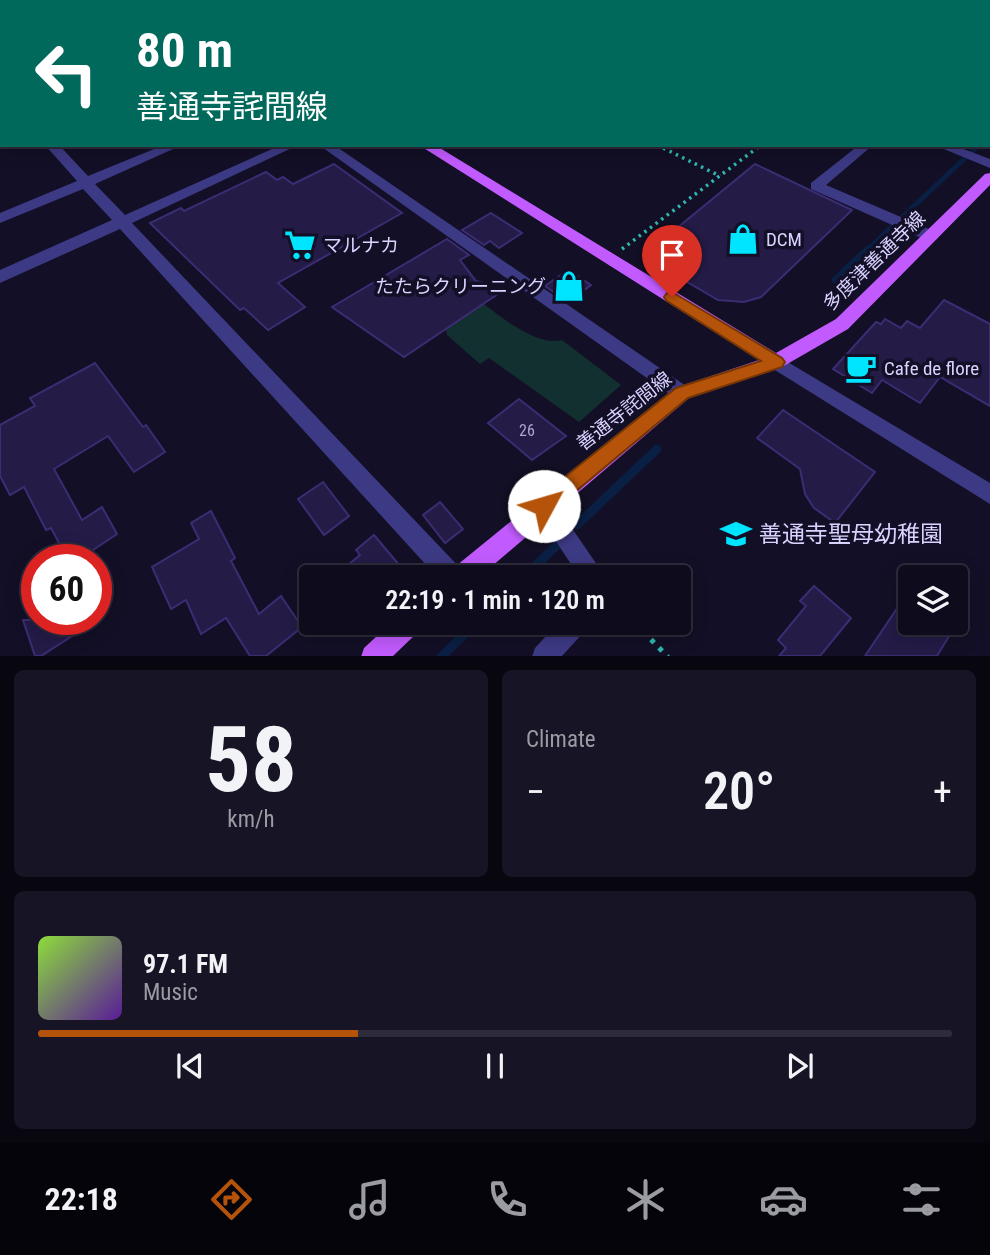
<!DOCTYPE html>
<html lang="en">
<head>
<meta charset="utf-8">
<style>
  body { margin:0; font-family:"Roboto Condensed","Noto Sans JP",sans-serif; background:#171425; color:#f1f3f6; height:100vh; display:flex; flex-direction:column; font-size:26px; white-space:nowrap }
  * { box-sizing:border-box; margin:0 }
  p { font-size:23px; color:#9b9ba3 }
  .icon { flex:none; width:38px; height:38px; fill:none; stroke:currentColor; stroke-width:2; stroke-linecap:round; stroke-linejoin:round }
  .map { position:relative; height:656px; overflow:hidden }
  .details { display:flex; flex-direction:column; gap:14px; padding:14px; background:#08060f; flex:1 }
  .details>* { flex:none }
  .hud { position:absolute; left:0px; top:0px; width:990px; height:147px; box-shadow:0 4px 18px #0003,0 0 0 2px #2e2b3b; background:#00695c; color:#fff; overflow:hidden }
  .tools { position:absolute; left:898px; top:565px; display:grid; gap:14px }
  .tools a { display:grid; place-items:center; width:70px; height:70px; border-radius:7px; background:#0e0b1c; box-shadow:0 4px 18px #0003,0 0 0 2px #2e2b3b; font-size:35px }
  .speed { position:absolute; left:21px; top:544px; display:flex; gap:14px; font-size:35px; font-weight:700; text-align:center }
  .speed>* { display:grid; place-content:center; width:91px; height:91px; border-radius:50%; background:#0e0b1c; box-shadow:0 4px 18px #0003,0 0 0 2px #2e2b3b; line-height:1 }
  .speed .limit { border:10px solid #d22; background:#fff; color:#111 }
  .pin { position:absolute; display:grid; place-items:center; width:60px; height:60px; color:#fff; margin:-72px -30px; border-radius:50% 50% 50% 0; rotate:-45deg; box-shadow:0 0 7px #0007 }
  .pin .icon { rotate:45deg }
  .me { position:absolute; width:77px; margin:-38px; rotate:51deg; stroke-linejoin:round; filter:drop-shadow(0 0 5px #0008) }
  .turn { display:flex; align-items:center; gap:24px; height:147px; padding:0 21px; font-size:32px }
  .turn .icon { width:91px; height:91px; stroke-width:2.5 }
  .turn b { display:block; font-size:49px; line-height:60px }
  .big { font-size:52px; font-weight:600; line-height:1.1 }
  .details .widget { flex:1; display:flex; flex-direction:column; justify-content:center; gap:10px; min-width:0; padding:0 24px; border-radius:10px; background:#171425 }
  .details .dial { align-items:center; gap:0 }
  .dial b { font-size:91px; line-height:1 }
  .song { display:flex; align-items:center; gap:21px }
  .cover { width:84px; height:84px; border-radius:10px; background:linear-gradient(135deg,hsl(90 70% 55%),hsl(270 70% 35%)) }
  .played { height:7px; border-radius:4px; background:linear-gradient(90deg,#b45309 35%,#2e2b3b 35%) }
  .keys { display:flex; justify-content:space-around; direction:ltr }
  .heat { display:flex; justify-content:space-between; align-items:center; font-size:38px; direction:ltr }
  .details .tiles { flex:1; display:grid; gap:14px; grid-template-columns:1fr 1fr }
  .widget:last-child { grid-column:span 2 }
  .trip { position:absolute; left:299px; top:565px; width:392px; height:70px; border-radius:7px; background:#0e0b1c; box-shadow:0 4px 18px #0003,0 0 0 2px #2e2b3b; font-weight:600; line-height:70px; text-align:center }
  .tabs { display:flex; height:112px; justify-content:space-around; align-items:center; background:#06040b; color:#9b9ba3 }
  .tabs .icon { width:49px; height:49px }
  .tabs .on { color:#b45309 }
  .tabs b { font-size:32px; color:#f1f3f6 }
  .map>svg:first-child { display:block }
</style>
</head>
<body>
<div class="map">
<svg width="990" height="657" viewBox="0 0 990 657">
  <rect width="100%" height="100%" fill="#130f26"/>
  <!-- green -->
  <path fill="#12302f" d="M 484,304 C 502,318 539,347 562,340 L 621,385 L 579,422 L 489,358 L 480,364 L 447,335 L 446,329 Z"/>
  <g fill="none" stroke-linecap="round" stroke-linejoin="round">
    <!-- stream-far3 -->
    <polyline stroke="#0a1f44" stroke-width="4.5" points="351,2 356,0"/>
    <!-- stream-far2 -->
    <polyline stroke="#0a1f44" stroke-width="5" points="865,252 979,145"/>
    <!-- stream-far1 -->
    <polyline stroke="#0a1f44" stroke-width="7" points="835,280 867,250"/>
    <!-- stream -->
    <g stroke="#0a1f44" stroke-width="9">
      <polyline points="577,525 657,449"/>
      <polyline points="523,578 558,544"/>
      <polyline points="441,657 476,623"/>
    </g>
  </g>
  <!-- building -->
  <g fill="#241b47" stroke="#3b2d73" stroke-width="2">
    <polygon points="334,164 402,213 278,283 305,307 268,330 244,308 240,310 150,223 181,208 184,211 266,172 277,180 283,177 293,184"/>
    <polygon points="755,164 852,210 761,297 744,302 718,300 643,256"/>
    <polygon points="491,213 522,233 499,248 490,241 484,245 462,230"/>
    <polygon points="447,239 469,255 460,260 476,281 484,283 498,294 404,357 332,307"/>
    <polygon points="568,270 591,285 568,302 545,286"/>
    <polygon points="944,300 990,324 990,406 940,377 920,403 882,380 872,393 833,369 876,322 881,324 885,319 901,328 907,321 920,328"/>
    <polygon points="95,363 143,427 146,425 165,452 134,472 108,436 54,469 82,520 102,507 117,534 78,560 68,560 51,528 46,530 24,487 10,495 0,476 0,425 35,406 30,398"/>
    <polygon points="519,399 566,436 532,460 488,423"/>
    <polygon points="783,410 875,472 835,523 814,508 805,494 800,469 757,438"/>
    <polygon points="323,482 349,516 324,535 298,499"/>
    <polygon points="440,502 463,529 445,543 423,515"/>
    <polygon points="211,511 235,558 231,561 259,614 281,596 302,627 266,656 250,656 226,618 201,634 186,600 171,609 152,567 199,539 191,523"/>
    <polygon points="374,535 400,566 386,578 332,578 360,555 356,550"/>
    <polygon points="814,586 851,618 820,656 779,656 786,648 778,640 806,606 800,601"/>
    <polygon points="910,589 910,623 957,623 937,656 865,656"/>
    <polygon points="23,620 66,620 72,636 41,656 35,656"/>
  </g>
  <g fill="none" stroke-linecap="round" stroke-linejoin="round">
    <!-- path-far2 -->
    <g stroke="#2fb8b0" stroke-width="2.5" stroke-dasharray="2 3.5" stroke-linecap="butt">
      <polyline points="219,0 222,2"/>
      <polyline points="484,0 488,2"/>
      <polyline points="600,0 605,2"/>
      <polyline points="760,0 765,2"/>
      <polyline points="894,0 899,2"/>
      <polyline points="241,2 247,0"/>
      <polyline points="360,2 365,0"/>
      <polyline points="530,2 534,0"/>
      <polyline points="0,40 2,42"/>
    </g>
    <!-- path-far1 -->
    <g stroke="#2fb8b0" stroke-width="3.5" stroke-dasharray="2.5 4.5" stroke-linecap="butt">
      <polyline points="657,145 720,176"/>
      <polyline points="622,249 761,145"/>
    </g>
    <!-- path -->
    <polyline stroke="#2fb8b0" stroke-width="5" stroke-dasharray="4.5 7" stroke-linecap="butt" points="635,623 668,657"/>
    <!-- minor -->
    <g fill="#3d3a85" fill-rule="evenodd">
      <polygon points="112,0 122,0 124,2 113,2"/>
      <polygon points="689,0 700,0 687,2"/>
      <polygon points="0,56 2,56 0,63"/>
      <polygon points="0,86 2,87 2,95 0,95"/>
      <polygon points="45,145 59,145 88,176 164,145 182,145 95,184 125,215 281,145 298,145 132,223 462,570 466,578 438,578 120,229 0,283 0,270 112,220 83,189 0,223 0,213 77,181"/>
      <polygon points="319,145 334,145 689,388 692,393 689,398 682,401 675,398"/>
      <polygon points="859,145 873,145 826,185 936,232 939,236 936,240 926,240 811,189 811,183"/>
      <polygon points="934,145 953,145 990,159 990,168"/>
      <polygon points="776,355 990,483 990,504 770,367 767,362 770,357"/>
      <polygon points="544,496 552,499 606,578 580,578 533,506 536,499"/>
      <polygon points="558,623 587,623 584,632 561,657 532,657 535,648"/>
    </g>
    <!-- major -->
    <g fill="#c25bff" fill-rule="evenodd">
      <polygon points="180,0 191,0 193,2 181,2"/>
      <polygon points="419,145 435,145 776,353 836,319 985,174 990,173 990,185 848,329 782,367 689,398 478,578 447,578 451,570 675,388 759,360"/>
      <polygon points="391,623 421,623 418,632 392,657 361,657 364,648"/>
    </g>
  </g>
  <!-- route -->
  <polygon fill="#b45309" stroke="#753606" stroke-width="2" points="672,292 782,358 785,362 782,367 688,398 551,512 544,515 537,512 534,506 537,499 676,388 761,361 667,301 664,297 667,293"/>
  <!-- icons -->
  <defs>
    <symbol id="shop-bare" viewBox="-9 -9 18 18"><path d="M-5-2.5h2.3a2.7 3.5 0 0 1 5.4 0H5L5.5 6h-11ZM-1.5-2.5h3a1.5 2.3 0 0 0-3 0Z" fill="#00e5ff" stroke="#130f26" stroke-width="2.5" paint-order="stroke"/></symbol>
    <symbol id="supermarket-bare" viewBox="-9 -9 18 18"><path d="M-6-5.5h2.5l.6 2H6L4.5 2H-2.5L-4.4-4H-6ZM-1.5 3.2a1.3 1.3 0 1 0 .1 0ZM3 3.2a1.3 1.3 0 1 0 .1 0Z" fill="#00e5ff" stroke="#130f26" stroke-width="2.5" paint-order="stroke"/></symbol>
    <symbol id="cafe-bare" viewBox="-9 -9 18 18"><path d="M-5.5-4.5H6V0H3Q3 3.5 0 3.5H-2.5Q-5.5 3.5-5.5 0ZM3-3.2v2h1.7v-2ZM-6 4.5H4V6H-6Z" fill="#00e5ff" stroke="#130f26" stroke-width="2.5" paint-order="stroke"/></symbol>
    <symbol id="school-bare" viewBox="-9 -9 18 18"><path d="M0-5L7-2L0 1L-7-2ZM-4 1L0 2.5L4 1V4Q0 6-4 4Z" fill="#00e5ff" stroke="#130f26" stroke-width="2.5" paint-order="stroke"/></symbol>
  </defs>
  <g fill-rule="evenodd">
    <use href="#shop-bare" x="721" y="217" width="44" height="44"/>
    <use href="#supermarket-bare" x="278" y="223" width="44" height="44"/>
    <use href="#shop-bare" x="547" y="264" width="44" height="44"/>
    <use href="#cafe-bare" x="839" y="346" width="44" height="44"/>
    <use href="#school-bare" x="714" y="512" width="44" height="44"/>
  </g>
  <g text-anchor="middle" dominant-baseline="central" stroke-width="7" stroke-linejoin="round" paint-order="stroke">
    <!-- number labels -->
    <g font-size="16" fill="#aca6d1">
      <text x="527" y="430">26</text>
    </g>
    <!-- poi labels -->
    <g font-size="19" fill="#d9d4ff" stroke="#130f26" text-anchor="start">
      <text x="766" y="239">DCM</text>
      <text x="323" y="245">マルナカ</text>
      <text x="546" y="286" text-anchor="end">たたらクリーニング</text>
      <text x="884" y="368">Cafe de flore</text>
    </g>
    <!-- street labels -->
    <g font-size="19" fill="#d9d4ff" stroke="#130f26">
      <text transform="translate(874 261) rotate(-44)">多度津善通寺線</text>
      <text transform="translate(624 411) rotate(-38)">善通寺詫間線</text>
    </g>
    <!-- near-poi labels -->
    <g font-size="23" fill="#d9d4ff" stroke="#130f26" text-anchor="start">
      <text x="759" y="534">善通寺聖母幼稚園</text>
    </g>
  </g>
</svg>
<div class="tools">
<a><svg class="icon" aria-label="layers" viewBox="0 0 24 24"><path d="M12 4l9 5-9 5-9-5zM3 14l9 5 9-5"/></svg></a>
</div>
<div class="speed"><div class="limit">60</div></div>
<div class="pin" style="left:672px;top:297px;background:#d93025"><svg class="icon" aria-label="arrive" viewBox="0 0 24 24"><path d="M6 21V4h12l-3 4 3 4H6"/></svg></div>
<svg class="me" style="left:544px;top:506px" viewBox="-20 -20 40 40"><circle r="19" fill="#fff"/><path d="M0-13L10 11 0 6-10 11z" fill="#b45309"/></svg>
<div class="trip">22:19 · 1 min · 120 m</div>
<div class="hud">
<div class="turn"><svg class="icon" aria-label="left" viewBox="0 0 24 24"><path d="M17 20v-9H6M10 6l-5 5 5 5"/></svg><div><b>80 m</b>善通寺詫間線</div></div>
</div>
</div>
<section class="details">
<div class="tiles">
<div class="widget dial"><b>58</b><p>km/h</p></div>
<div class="widget"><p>Climate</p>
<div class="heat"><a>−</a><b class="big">20°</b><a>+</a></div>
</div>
<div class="widget">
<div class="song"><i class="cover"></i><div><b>97.1 FM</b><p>Music</p></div></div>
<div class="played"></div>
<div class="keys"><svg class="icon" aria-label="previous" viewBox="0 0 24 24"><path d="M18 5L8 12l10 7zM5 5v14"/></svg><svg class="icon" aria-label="pause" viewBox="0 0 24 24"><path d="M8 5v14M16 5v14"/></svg><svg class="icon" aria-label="next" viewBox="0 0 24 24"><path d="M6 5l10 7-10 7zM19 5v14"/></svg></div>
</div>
</div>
</section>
<nav class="tabs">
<b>22:18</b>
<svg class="icon on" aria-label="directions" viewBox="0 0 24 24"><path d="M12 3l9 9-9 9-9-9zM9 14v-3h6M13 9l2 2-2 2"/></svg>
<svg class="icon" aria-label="music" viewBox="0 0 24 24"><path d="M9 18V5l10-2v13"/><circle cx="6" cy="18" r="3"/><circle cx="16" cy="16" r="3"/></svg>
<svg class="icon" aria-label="phone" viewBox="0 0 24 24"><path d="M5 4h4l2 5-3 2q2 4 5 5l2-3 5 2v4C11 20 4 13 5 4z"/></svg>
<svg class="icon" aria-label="climate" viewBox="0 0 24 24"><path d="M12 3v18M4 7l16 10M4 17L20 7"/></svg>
<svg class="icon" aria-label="car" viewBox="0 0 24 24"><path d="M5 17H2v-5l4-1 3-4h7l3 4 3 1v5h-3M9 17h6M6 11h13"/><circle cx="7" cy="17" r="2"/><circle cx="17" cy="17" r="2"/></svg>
<svg class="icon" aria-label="filters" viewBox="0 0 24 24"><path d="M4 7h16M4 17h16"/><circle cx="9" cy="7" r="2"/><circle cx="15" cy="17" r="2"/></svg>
</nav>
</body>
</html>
